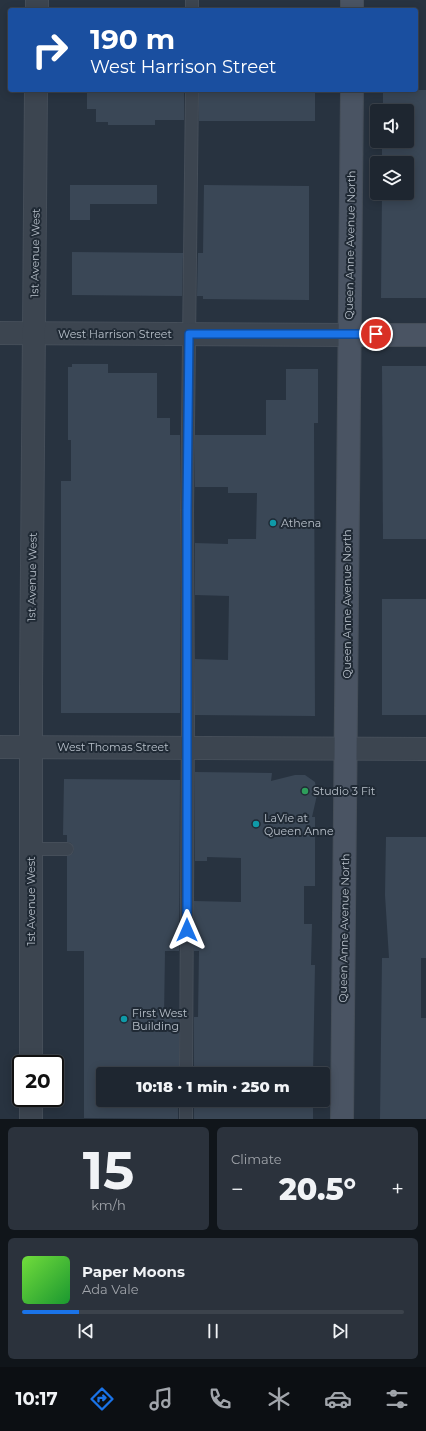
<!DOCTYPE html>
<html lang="en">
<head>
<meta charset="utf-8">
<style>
  body { margin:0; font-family:Montserrat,sans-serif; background:#2b323c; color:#f1f3f6; height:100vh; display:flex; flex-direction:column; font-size:15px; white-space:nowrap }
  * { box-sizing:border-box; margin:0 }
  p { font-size:13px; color:#a1a5ab }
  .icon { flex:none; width:22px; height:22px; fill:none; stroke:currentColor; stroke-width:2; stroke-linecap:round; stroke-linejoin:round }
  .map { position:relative; height:1119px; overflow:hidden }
  .panel { display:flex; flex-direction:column; gap:8px; padding:8px; background:#10151a; flex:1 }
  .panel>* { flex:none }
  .guide { position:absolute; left:8px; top:8px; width:410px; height:84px; border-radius:4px; box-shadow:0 2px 10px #0003,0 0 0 1px #3c434c; background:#1a4fa0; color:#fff; overflow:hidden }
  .buttons { position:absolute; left:370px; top:104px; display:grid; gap:8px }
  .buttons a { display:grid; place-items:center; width:44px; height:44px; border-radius:4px; background:#1e2630; box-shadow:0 2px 10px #0003,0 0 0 1px #3c434c; font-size:20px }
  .speed { position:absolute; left:12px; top:1055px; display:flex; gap:8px; font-size:20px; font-weight:700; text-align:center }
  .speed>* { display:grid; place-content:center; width:52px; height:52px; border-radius:50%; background:#1e2630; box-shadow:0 2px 10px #0003,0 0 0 1px #3c434c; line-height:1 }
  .speed .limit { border:2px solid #111; border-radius:6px; background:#fff; color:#111 }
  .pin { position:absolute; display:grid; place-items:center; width:34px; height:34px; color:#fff; margin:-17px; border:2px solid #fff; border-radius:50%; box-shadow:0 1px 4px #0007 }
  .me { position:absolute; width:44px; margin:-22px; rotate:0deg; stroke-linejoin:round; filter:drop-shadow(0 0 3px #0008) }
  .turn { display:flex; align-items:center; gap:14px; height:84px; padding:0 16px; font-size:18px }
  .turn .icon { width:52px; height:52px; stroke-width:2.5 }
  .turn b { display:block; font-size:28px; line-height:34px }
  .big { font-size:30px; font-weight:800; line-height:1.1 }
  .panel .card { flex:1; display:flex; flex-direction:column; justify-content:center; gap:6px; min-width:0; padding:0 14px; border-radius:6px; background:#2b323c }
  .panel .dial { align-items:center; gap:0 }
  .dial b { font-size:52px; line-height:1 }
  .song { display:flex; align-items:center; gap:12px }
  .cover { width:48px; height:48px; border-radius:6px; background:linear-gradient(135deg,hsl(100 70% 55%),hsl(130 70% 35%)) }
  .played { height:4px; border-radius:2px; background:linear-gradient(90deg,#1a73e8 15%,#3c434c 15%) }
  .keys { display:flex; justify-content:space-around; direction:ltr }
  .heat { display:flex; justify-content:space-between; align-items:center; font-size:22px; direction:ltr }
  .panel .tiles { flex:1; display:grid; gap:8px; grid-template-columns:1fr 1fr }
  .card:last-child { grid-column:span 2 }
  .trip { position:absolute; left:96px; top:1067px; width:234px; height:40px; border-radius:4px; background:#1e2630; box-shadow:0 2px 10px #0003,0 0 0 1px #3c434c; font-weight:800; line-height:40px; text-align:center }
  .tab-bar { display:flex; height:64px; justify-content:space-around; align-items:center; background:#0c0f13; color:#a1a5ab }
  .tab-bar .icon { width:28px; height:28px }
  .tab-bar .current { color:#1a73e8 }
  .tab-bar b { font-size:18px; color:#f1f3f6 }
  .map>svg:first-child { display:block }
</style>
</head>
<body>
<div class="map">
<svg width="426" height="1119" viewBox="0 0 426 1119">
  <rect width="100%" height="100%" fill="#283340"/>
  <!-- building -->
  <g fill="#3a4756">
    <polygon points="87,90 184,90 184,120 155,120 155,125 108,125 108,122 96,122 96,109 87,109"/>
    <rect x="199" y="90" width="116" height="31"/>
    <polygon points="383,90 426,90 426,298 381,298 382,193 407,193 407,163 382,163 382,141 407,141 407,111 383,111"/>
    <polygon points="70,185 157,185 157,204 90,204 90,220 70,220"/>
    <polygon points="204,185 309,186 309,300 203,299 203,296 197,296 198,253 203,253"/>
    <polygon points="72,252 183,253 182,296 72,295"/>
    <polygon points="72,364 108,364 108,373 157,373 157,418 170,418 170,435 180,435 180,713 61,713 61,481 71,481 71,440 68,440 68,367 72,367"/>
    <polygon points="382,366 426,366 426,539 383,539"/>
    <polygon points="286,369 318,369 318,423 314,423 315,716 195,715 195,659 228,660 229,596 195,595 195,543 228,544 228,539 256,539 257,493 228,493 228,487 195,487 195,435 266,435 266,400 286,400"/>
    <rect x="382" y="599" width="44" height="116"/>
    <polygon points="195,772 272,773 271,781 295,775 305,775 315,782 317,795 312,817 315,817 315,886 304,886 304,924 312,924 311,965 315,965 313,1074 194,1074 194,1017 198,1017 199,951 194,951 194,901 241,902 241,858 207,857 207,861 195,861"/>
    <polygon points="64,779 180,780 179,951 165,951 164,1017 179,1017 179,1074 103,1074 103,1100 178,1100 178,1119 84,1118 84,951 67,951 67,856 73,853 74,849 71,843 67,842 67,835 63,835"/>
    <polygon points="386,837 426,837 426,958 421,958 421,1018 426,1018 426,1119 380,1119 382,958 389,958 385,895"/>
    <rect x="194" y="1100" width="119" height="19"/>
  </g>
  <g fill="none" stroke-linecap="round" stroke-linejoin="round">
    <defs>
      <g id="lane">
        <polyline points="192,10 192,0"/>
        <polyline points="31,849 67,849"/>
        <polyline points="186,1074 188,722 187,510 192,90"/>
        <polyline points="186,1119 186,1100"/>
      </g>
      <g id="street">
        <polyline points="37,10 37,0"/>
        <polyline points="0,333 349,335"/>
        <polyline points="0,747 426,749"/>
        <polyline points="31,1064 31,685 36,90"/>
        <polyline points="31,1098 31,1119"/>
      </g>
      <g id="secondary">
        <polyline points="352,10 352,0"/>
        <polyline points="349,335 426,335"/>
        <polyline points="342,1119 352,90"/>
      </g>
    </defs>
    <!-- lane casing -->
    <use href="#lane" stroke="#454e59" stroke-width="14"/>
    <!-- street casing -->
    <use href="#street" stroke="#454e59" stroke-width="24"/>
    <!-- secondary casing -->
    <use href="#secondary" stroke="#454e59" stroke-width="24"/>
    <!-- lane -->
    <use href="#lane" stroke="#3c4550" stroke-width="12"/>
    <!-- street -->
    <use href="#street" stroke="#3c4550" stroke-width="22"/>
    <!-- secondary -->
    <use href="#secondary" stroke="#4a5463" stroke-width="22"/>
  </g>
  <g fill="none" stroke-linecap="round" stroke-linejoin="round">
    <defs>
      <polyline id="route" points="187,930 187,510 189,334 376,334"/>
    </defs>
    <!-- route casing -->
    <use href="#route" stroke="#114b97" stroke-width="10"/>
    <!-- route -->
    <use href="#route" stroke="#1a73e8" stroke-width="7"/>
  </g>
  <!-- markers -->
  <g fill="#0f9aa8" stroke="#202a35" stroke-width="1.5">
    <circle cx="273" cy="523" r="4"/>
    <circle cx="256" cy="824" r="4"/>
    <circle cx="124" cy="1019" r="4"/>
  </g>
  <circle fill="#2e9e5b" stroke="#202a35" stroke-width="1.5" cx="305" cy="791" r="4"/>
  <g text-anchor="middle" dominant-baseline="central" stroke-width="4" stroke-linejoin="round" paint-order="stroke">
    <!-- street labels -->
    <g font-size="11" fill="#b8c0ca" stroke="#202a35">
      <text transform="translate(350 245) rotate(-89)">Queen Anne Avenue North</text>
      <text transform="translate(35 253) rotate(-89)">1st Avenue West</text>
      <text x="115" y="334">West Harrison Street</text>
      <text transform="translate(32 577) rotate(-89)">1st Avenue West</text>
      <text transform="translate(347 604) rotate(-90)">Queen Anne Avenue North</text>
      <text x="113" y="747">West Thomas Street</text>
      <text transform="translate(31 901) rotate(-90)">1st Avenue West</text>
      <text transform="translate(344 928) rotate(-89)">Queen Anne Avenue North</text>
    </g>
    <!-- poi labels -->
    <g font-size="11" fill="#b8c0ca" stroke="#202a35" text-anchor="start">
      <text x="281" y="523">Athena</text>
      <text x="313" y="791">Studio 3 Fit</text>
      <text x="264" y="818">LaVie at<tspan x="264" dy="13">Queen Anne</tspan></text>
      <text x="132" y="1013">First West<tspan x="132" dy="13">Building</tspan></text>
    </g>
  </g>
</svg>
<div class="buttons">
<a><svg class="icon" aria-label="sound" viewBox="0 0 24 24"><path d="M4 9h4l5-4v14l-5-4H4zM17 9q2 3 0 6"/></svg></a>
<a><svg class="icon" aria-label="layers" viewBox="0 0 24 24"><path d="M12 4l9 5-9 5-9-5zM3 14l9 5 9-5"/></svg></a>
</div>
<div class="speed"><div class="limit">20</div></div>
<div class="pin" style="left:376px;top:334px;background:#d93025"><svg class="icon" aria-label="arrive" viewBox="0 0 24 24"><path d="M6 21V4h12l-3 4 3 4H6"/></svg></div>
<svg class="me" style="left:187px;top:930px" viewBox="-20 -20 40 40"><path d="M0-17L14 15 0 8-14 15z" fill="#1a73e8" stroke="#fff" stroke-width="4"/></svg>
<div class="trip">10:18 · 1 min · 250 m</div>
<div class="guide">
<div class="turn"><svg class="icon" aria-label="right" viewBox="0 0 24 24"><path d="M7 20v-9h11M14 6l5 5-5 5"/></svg><div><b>190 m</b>West Harrison Street</div></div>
</div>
</div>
<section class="panel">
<div class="tiles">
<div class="card dial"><b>15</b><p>km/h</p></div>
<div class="card"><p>Climate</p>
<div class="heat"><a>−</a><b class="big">20.5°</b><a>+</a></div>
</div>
<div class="card">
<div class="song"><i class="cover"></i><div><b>Paper Moons</b><p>Ada Vale</p></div></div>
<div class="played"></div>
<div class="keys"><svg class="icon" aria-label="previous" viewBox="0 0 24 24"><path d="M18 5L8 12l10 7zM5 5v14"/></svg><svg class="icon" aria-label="pause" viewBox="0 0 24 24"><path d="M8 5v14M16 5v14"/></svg><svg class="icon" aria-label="next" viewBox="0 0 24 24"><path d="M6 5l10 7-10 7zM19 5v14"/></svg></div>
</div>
</div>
</section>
<nav class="tab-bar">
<b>10:17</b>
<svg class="icon current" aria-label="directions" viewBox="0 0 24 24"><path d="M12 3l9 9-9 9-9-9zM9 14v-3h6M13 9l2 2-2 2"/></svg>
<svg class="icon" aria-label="music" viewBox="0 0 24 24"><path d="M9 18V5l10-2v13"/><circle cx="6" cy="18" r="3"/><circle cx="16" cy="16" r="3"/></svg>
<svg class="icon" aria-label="phone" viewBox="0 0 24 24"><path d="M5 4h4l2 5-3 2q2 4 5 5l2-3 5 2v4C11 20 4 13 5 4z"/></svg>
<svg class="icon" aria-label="climate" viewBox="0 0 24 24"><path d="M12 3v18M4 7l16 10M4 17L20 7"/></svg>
<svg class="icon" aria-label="car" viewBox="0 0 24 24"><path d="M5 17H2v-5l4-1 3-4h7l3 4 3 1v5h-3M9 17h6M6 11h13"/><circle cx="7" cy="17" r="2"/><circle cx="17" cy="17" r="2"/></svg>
<svg class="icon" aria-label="filters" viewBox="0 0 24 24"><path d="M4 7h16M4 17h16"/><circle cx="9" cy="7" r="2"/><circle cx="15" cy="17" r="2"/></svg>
</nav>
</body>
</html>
